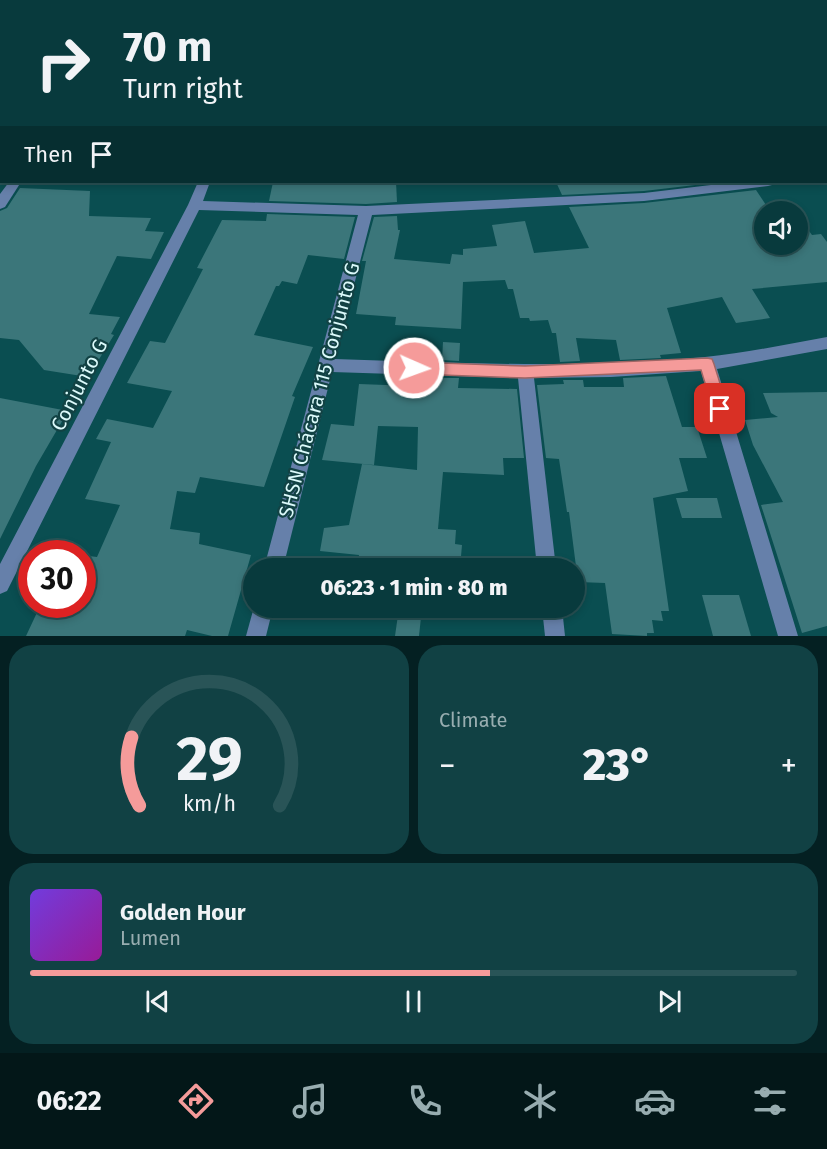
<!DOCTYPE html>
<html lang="en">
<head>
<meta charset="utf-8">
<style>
  body { margin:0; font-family:"Fira Sans",sans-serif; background:#114144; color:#f1f3f6; height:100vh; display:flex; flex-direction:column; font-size:22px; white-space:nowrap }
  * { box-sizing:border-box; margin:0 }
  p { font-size:20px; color:#98adb0 }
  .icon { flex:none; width:33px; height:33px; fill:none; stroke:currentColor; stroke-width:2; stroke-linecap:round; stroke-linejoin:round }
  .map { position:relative; height:636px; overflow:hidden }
  .details { display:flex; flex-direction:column; gap:9px; padding:9px; background:#042022; flex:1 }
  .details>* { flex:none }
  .top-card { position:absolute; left:0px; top:0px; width:828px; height:183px; box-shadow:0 3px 9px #0003,0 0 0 2px #295457; background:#083a3d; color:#f1f3f6; overflow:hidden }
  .controls { position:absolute; left:754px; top:201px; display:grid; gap:12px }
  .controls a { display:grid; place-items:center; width:54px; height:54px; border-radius:50%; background:#083a3d; box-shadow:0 3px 9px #0003,0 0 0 2px #295457; font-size:30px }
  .speed { position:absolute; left:18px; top:540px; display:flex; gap:12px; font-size:30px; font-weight:700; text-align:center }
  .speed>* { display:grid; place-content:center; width:78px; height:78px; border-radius:50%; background:#083a3d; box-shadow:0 3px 9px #0003,0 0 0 2px #295457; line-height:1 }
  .speed .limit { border:9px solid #d22; background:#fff; color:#111 }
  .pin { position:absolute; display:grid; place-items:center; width:51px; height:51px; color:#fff; margin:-26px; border-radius:12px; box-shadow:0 3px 9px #0006 }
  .me { position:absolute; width:66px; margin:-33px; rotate:92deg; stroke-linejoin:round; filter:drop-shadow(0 0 4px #0008) }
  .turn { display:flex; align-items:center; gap:21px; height:126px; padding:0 24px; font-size:27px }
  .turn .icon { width:78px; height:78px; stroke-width:2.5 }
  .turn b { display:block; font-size:42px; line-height:51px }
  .then { display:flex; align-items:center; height:57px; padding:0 24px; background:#0003; gap:12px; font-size:22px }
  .big { font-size:45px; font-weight:800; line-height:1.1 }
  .details .card { flex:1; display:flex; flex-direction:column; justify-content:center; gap:9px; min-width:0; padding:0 21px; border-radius:24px; background:#114144 }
  .details .dial { align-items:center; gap:0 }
  .dial svg { height:156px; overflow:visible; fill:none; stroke:#295457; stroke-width:7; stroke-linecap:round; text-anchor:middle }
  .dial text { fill:#f1f3f6; stroke:none }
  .song { display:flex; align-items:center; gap:18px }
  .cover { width:72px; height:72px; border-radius:9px; background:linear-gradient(135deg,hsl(260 70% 55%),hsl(300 70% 35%)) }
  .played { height:6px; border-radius:3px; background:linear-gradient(90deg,#f59b9a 60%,#295457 60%) }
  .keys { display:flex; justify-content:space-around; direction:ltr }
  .heat { display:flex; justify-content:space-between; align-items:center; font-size:33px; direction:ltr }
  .details .tiles { flex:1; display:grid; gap:9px; grid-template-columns:1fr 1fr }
  .card:last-child { grid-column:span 2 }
  .trip { position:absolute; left:243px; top:558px; width:342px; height:60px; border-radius:30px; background:#083a3d; box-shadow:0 3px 9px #0003,0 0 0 2px #295457; font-weight:800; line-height:60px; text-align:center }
  .tabs { display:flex; height:96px; justify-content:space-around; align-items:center; background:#031718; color:#98adb0 }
  .tabs .icon { width:42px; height:42px }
  .tabs .on { color:#f59b9a }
  .tabs b { font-size:27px; color:#f1f3f6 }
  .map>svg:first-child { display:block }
</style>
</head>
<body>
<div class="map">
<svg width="827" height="636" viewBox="0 0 827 636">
  <rect width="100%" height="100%" fill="#0a4e51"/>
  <!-- building -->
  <g fill="#3b767a">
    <polygon points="273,182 396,182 397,202 366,204 269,201"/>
    <polygon points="556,182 721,182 644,191 562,195"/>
    <polygon points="20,188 90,191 89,216 151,218 145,231 164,232 151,259 117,256 89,314 120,317 111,334 114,335 88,377 44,370 19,340 0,338 0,211 7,208"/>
    <polygon points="756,190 766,205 788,202 795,212 765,212 765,244 798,244 798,216 812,235 821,234 827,242 827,282 752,289 770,318 736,323 722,297 667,308 681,353 660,355 661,358 620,360 616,340 576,338 580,361 560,362 556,333 552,333 548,320 530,321 529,318 520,318 513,289 508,289 505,280 463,282 461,329 395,325 396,317 356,314 366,261 362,261 374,217 397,216 398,230 400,230 394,259 450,264 452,254 463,255 463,249 497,246 492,225 525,221 534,253 589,248 569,207 644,203"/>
    <polygon points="267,214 355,217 344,259 308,255 297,284 282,281 279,286 276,286 254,335 313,347 292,396 295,397 264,487 200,477 195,493 177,491 170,529 200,533 199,544 251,555 228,636 212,636 187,630 185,636 26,636 41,604 82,604 82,570 89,556 97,557 120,505 85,499 111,442 96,439 107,419 153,428 172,391 127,383 150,341 165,343 203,269 197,268 222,220 266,221"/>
    <polygon points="443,342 460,343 459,361 442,360"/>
    <polygon points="666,376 682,427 697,427 707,458 679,458 688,491 653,498 669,611 661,611 663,621 652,620 654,633 647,633 647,636 612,634 605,583 578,582 569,512 567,512 559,459 546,458 537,385 564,384 563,380 583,380 584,387 624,387 623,378"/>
    <polygon points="440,378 459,378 458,388 517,389 524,458 503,458 504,475 443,472 438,529 456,530 455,544 462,545 460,568 357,568 359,555 320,551 324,528 349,525 362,464 417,470 418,427 378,426 374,465 322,460 331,424 354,426 359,384 439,387"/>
    <polygon points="827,392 827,626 802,633 761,505 783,502 753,445 745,420 778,417 771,413 763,393"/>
    <polygon points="0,398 68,411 36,466 0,539"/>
    <polygon points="676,498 717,498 722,518 682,518"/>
    <polygon points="702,595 739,595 751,636 713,636"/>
    <polygon points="399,608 422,608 419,636 395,636"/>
  </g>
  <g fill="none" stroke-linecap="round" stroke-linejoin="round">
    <!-- minor -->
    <g fill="#6680aa" fill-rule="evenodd">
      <polygon points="416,0 437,0 414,2"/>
      <polygon points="817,0 827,0 827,4 826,2"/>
      <rect x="826" y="48" width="1" height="6"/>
      <rect x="0" y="51" width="2" height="6"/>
      <rect x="826" y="170" width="1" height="8"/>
      <polygon points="9,182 21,182 5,207 0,209 0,194"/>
      <path d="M 198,182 L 210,182 L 203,201 L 366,206 L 644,193 L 736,182 L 774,182 L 772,185 L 768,186 L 644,201 L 372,215 L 335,359 C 459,363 582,369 705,357 C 746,353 787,344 827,337 L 827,349 L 717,369 L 798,636 L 778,636 L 701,371 L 611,377 L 534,378 L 556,568 L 537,568 L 518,378 L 332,372 L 283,568 L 264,568 L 358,215 L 199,210 L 7,591 L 0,594 L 0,564 L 188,205 Z"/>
      <polygon points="254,607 273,608 266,636 246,636"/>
      <polygon points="542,608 562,608 565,636 545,636"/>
    </g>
  </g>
  <!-- route -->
  <polygon fill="#f59b9a" stroke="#9f6564" stroke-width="1.5" points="707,358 712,359 714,364 728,409 726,414 720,416 715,414 713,409 701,370 525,378 414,374 409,373 407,368 409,364 414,362 525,366"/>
  <g text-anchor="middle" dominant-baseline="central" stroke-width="4.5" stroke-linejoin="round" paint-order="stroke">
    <!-- street labels -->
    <g font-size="20" fill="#dcfafb" stroke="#124244">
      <text transform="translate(79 385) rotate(-63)">Conjunto G</text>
      <text transform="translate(319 390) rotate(-75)">SHSN Chácara 115 Conjunto G</text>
    </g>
  </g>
</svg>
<div class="controls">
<a><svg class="icon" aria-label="sound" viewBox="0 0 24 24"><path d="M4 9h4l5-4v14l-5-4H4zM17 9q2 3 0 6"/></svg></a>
</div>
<div class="speed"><div class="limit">30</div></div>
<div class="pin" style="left:720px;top:409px;background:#d93025"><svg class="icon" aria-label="arrive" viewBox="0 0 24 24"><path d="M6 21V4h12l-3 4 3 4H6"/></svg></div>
<svg class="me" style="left:414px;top:368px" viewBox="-20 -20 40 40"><circle r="17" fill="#f59b9a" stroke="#fff" stroke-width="3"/><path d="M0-11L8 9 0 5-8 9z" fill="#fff"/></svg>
<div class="trip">06:23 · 1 min · 80 m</div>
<div class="top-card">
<div class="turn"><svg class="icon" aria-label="right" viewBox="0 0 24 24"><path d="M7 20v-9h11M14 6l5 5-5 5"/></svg><div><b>70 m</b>Turn right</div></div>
<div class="then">Then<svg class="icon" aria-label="arrive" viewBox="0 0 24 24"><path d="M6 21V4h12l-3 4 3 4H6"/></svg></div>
</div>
</div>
<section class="details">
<div class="tiles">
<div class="card dial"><svg viewBox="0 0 100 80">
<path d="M14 69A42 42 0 1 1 86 69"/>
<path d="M14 69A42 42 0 0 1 10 34" stroke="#f59b9a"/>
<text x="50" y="56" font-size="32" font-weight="700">29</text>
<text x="50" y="72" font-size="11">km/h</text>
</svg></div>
<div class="card"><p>Climate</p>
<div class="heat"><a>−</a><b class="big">23°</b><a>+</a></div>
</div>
<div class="card">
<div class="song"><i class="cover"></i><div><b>Golden Hour</b><p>Lumen</p></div></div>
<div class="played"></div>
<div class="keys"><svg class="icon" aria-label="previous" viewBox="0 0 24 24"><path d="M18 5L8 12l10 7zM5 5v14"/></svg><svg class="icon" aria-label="pause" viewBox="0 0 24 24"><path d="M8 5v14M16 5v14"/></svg><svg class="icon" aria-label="next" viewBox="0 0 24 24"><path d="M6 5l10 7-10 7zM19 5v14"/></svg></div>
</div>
</div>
</section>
<nav class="tabs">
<b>06:22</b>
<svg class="icon on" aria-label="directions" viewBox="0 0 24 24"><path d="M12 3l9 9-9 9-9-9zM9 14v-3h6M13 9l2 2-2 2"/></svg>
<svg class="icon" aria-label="music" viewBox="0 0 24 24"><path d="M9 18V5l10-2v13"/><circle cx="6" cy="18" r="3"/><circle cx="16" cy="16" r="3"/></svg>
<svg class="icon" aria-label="phone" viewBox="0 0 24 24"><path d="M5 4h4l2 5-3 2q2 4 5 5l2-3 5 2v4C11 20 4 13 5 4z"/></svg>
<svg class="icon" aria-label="climate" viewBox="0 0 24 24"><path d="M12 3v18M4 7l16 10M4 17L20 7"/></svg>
<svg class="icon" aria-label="car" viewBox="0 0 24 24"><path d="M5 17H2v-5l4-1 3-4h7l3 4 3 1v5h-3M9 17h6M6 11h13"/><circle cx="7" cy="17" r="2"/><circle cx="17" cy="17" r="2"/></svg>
<svg class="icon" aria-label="filters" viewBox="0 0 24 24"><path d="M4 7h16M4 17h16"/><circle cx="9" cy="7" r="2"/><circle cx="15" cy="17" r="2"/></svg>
</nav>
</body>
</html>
